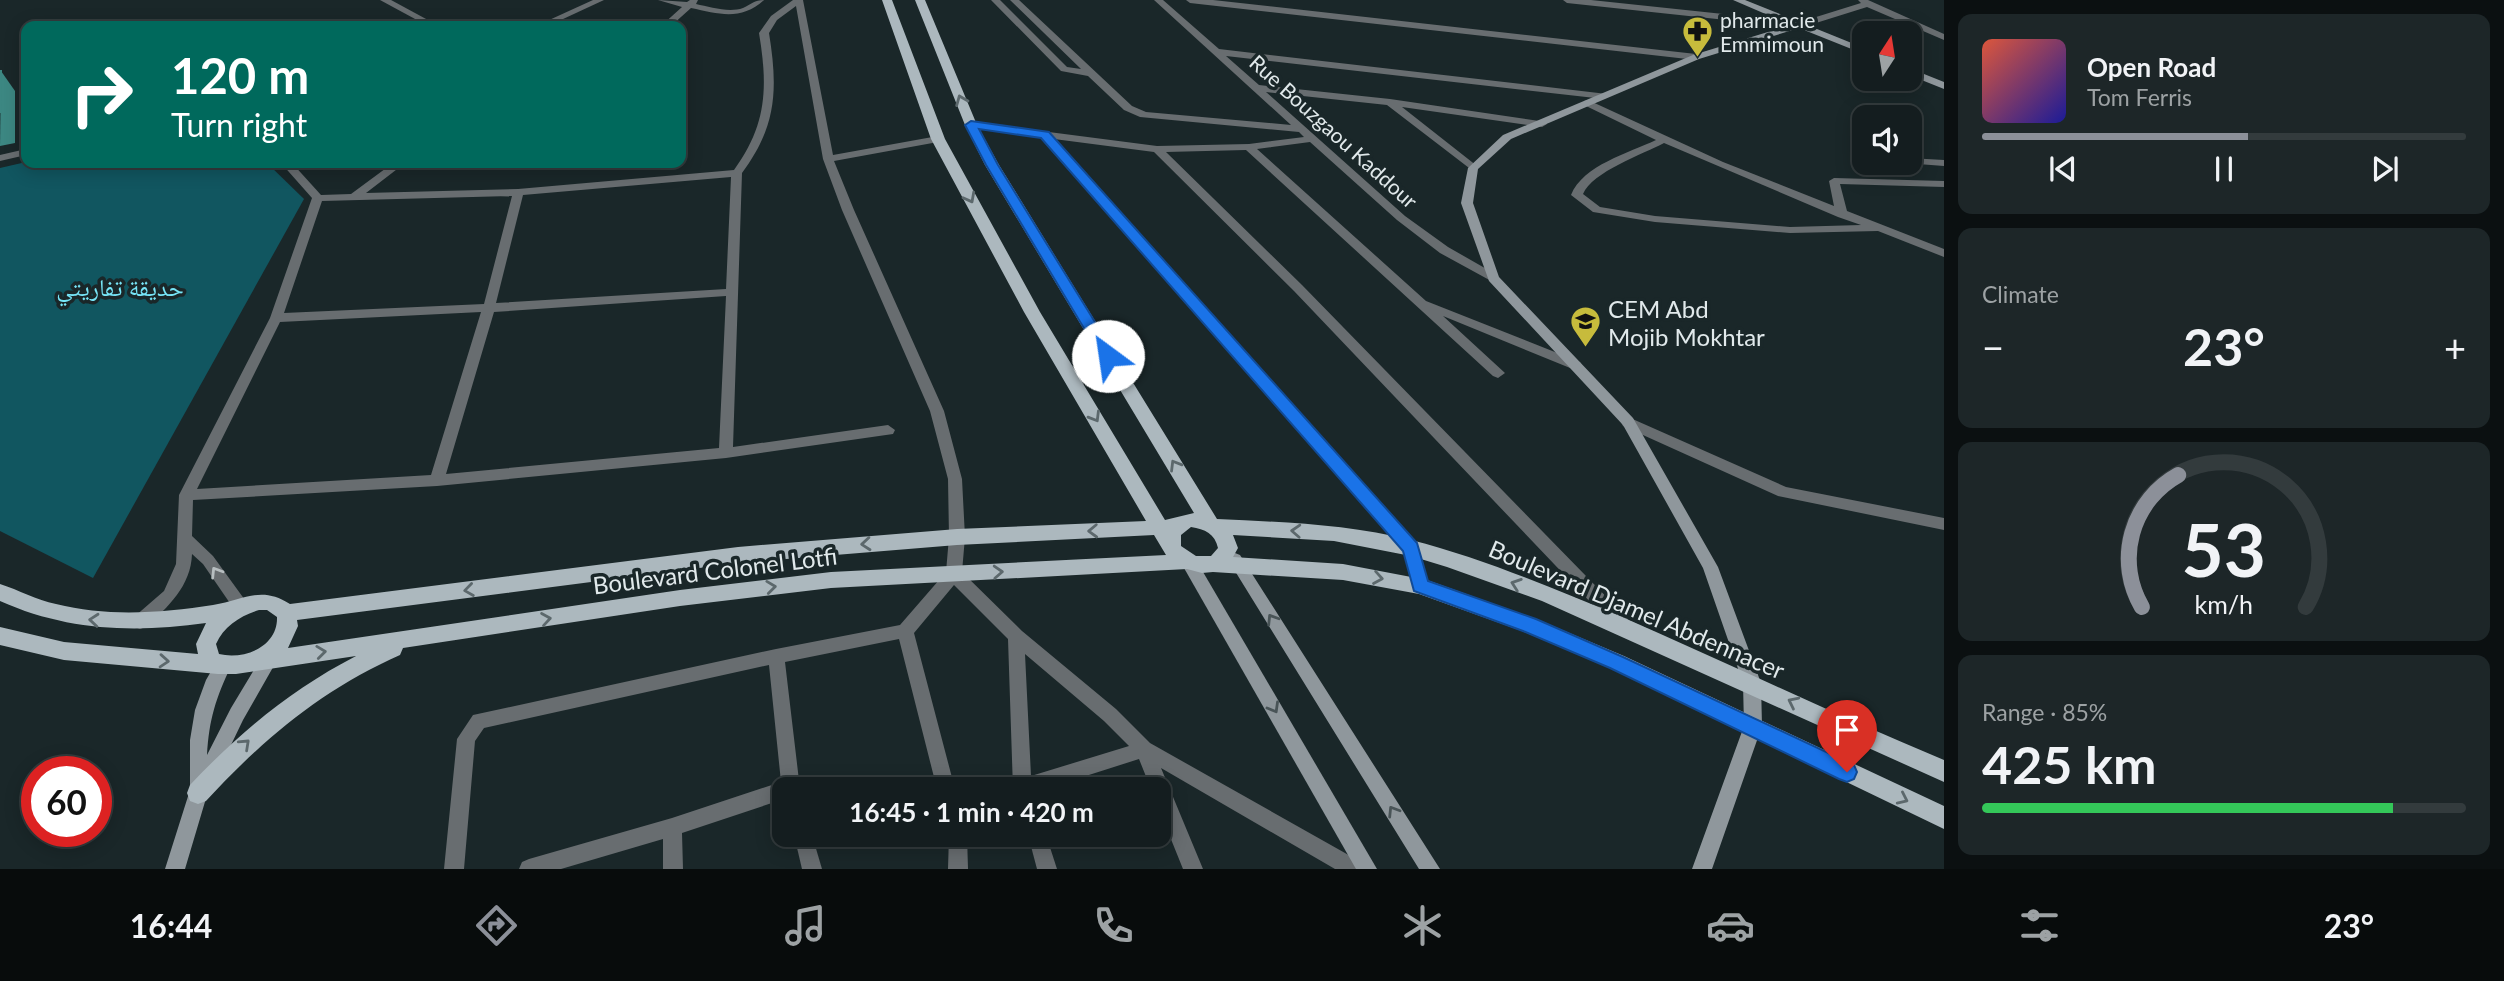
<!DOCTYPE html>
<html lang="en">
<head>
<meta charset="utf-8">
<style>
  body { margin:0; font-family:Lato,"Noto Naskh Arabic",sans-serif; background:#1d2628; color:#f1f3f6; height:100vh; display:flex; flex-direction:column; font-size:26px; white-space:nowrap }
  * { box-sizing:border-box; margin:0 }
  p { font-size:23px; color:#9da2a4 }
  .icon { flex:none; width:38px; height:38px; fill:none; stroke:currentColor; stroke-width:2; stroke-linecap:round; stroke-linejoin:round }
  .map { position:relative; flex:1; overflow:hidden }
  .sheet { display:flex; flex-direction:column; gap:14px; padding:14px; background:#0b1011; width:560px }
  .sheet>* { flex:none }
  .guide { position:absolute; left:21px; top:21px; width:665px; height:147px; border-radius:14px; box-shadow:0 4px 18px #0003,0 0 0 2px #333b3d; background:#00695c; color:#fff; overflow:hidden }
  .needle { width:46px; rotate:12deg }
  .controls { position:absolute; left:1852px; top:21px; display:grid; gap:14px }
  .controls a { display:grid; place-items:center; width:70px; height:70px; border-radius:14px; background:#141d1f; box-shadow:0 4px 18px #0003,0 0 0 2px #333b3d; font-size:35px }
  .speed { position:absolute; left:21px; top:756px; display:flex; gap:14px; font-size:35px; font-weight:700; text-align:center }
  .speed>* { display:grid; place-content:center; width:91px; height:91px; border-radius:50%; background:#141d1f; box-shadow:0 4px 18px #0003,0 0 0 2px #333b3d; line-height:1 }
  .speed .limit { border:10px solid #d22; background:#fff; color:#111 }
  .pin { position:absolute; display:grid; place-items:center; width:60px; height:60px; color:#fff; margin:-72px -30px; border-radius:50% 50% 50% 0; rotate:-45deg; box-shadow:0 0 7px #0007 }
  .pin .icon { rotate:45deg }
  .me { position:absolute; width:77px; margin:-38px; rotate:329deg; stroke-linejoin:round; filter:drop-shadow(0 0 5px #0008) }
  .turn { display:flex; align-items:center; gap:24px; height:147px; padding:0 35px; font-size:32px }
  .turn .icon { width:91px; height:91px; stroke-width:2.5 }
  .turn b { display:block; font-size:49px; line-height:60px }
  .big { font-size:52px; font-weight:700; line-height:1.1 }
  .sheet .card { flex:1; display:flex; flex-direction:column; justify-content:center; gap:10px; min-width:0; padding:0 24px; border-radius:14px; background:#1d2628 }
  .sheet .dial { align-items:center; gap:0 }
  .dial svg { height:182px; overflow:visible; fill:none; stroke:#333b3d; stroke-width:7; stroke-linecap:round; text-anchor:middle }
  .dial text { fill:#f1f3f6; stroke:none }
  .song { display:flex; align-items:center; gap:21px }
  .cover { width:84px; height:84px; border-radius:10px; background:linear-gradient(135deg,hsl(10 70% 55%),hsl(240 70% 35%)) }
  .played { height:7px; border-radius:4px; background:linear-gradient(90deg,#8c9099 55%,#333b3d 55%) }
  .keys { display:flex; justify-content:space-around; direction:ltr }
  .heat { display:flex; justify-content:space-between; align-items:center; font-size:38px; direction:ltr }
  .charge { height:10px; border-radius:5px; background:linear-gradient(90deg,#34c759 85%,#333b3d 0) }
  .trip { position:absolute; left:772px; top:777px; width:399px; height:70px; border-radius:14px; background:#141d1f; box-shadow:0 4px 18px #0003,0 0 0 2px #333b3d; font-weight:700; line-height:70px; text-align:center }
  .menu { display:flex; height:112px; justify-content:space-around; align-items:center; background:#080c0c; color:#9da2a4 }
  .menu .icon { width:49px; height:49px }
  .menu .active { color:#8c9099 }
  .menu b { font-size:32px; color:#f1f3f6 }
  main { display:flex; flex:1; min-height:0 }
  .map>svg:first-child { display:block }
</style>
</head>
<body>
<main>
<div class="map">
<svg width="1944" height="869" viewBox="0 0 1944 869">
  <rect width="100%" height="100%" fill="#1a2729"/>
  <!-- green -->
  <polygon fill="#115660" points="26,162 267,163 304,199 93,578 0,531 0,168"/>
  <g fill="none" stroke-linecap="round" stroke-linejoin="round">
    <!-- street -->
    <g fill="#686d70" fill-rule="evenodd">
      <polygon points="380,0 391,0 439,26 428,26"/>
      <polygon points="593,0 604,0 548,26 536,26"/>
      <path d="M 658,0 L 687,2 L 690,0 L 698,0 L 696,4 C 710,7 729,13 743,8 C 752,4 754,0 764,0 C 741,21 719,14 691,8 L 671,26 L 661,26 L 682,7 Z"/>
      <path d="M 793,0 L 803,0 L 833,155 L 938,136 L 943,139 L 938,142 L 834,161 L 854,210 L 944,411 L 962,479 L 965,537 L 962,572 L 1022,631 L 1116,709 L 1150,743 L 1361,862 L 1364,869 L 1335,869 L 1161,768 L 1203,869 L 1183,869 L 1158,807 L 1158,789 L 1151,789 L 1139,759 L 1045,789 L 1013,789 L 1008,639 L 954,585 L 914,633 L 955,789 L 937,789 L 899,639 L 785,662 L 800,789 L 784,789 L 784,799 L 682,833 L 683,869 L 663,869 L 663,839 L 561,869 L 519,869 L 522,862 L 529,859 L 672,818 L 781,782 L 769,665 L 484,728 L 475,741 L 464,869 L 444,869 L 457,739 L 473,715 L 776,649 L 900,625 L 946,572 L 949,537 L 948,479 L 930,411 L 842,210 L 823,159 L 796,6 L 777,20 L 769,33 C 778,89 777,126 742,173 L 733,447 L 888,425 L 895,430 L 893,434 L 726,458 L 437,486 L 193,500 L 192,536 L 213,556 L 250,607 L 248,612 L 242,614 L 236,612 L 203,564 L 192,554 C 191,586 168,607 146,627 L 140,629 L 134,627 L 132,622 L 134,617 L 164,591 L 176,564 L 179,495 L 270,318 L 312,198 L 281,163 L 292,163 L 321,195 L 351,194 L 393,163 L 405,163 L 366,193 L 518,189 L 734,170 C 767,125 768,87 759,33 L 771,16 ZM 731,177 L 726,289 L 496,303 L 523,195 ZM 512,196 L 484,304 L 284,313 L 322,201 ZM 726,296 L 719,448 L 446,474 L 494,312 ZM 481,312 L 431,475 L 197,489 L 280,322 ZM 1025,654 L 1104,721 L 1129,746 L 1031,776 Z"/>
      <polygon points="991,0 1000,0 1067,67 1081,69 1010,0 1019,0 1132,106 1146,112 1291,125 1154,0 1163,0 1219,49 1607,94 1609,96 1604,99 1226,56 1259,85 1390,99 1546,122 1547,124 1542,127 1402,107 1477,166 1478,168 1473,171 1387,105 1266,92 1405,216 1448,247 1497,275 1499,278 1497,281 1493,282 1440,253 1397,220 1310,142 1257,149 1426,301 1580,362 1582,365 1575,370 1443,316 1505,373 1498,378 1493,376 1246,150 1166,152 1302,285 1627,618 1629,623 1627,628 1621,630 1615,628 1294,291 1154,152 1054,139 1416,544 1428,586 1426,591 1420,593 1414,591 1404,550 1041,137 971,128 966,125 971,122 1157,146 1249,144 1304,137 1299,132 1140,117 1124,110 1088,76 1061,71"/>
      <polygon points="1186,0 1213,0 1696,54 1701,57 1696,60 1190,3"/>
      <polygon points="1563,0 1591,0 1800,22 1861,3 1858,0 1868,0 1944,34 1944,40 1867,7 1800,28 1567,3"/>
      <path d="M 1588,100 L 1723,162 L 1834,206 L 1829,181 L 1834,178 L 1944,181 L 1944,187 L 1840,184 L 1847,211 L 1944,249 L 1944,257 L 1878,231 L 1790,233 L 1655,222 L 1593,212 L 1571,195 C 1583,165 1629,153 1656,140 L 1584,105 L 1584,101 ZM 1664,143 L 1838,217 L 1861,225 L 1790,227 L 1655,216 L 1600,207 L 1583,194 C 1592,172 1643,154 1664,143 Z"/>
      <polygon points="26,149 26,155 0,161 0,155"/>
      <polygon points="1859,155 1864,155 1864,161 1855,160 1854,158"/>
      <polygon points="1909,158 1944,160 1944,166 1905,163 1909,163"/>
      <polygon points="1628,417 1786,487 1944,518 1944,530 1778,496 1623,426 1621,422 1623,418"/>
      <polygon points="794,835 812,835 822,869 802,869"/>
      <polygon points="949,835 967,835 968,869 948,869"/>
      <polygon points="1028,835 1046,835 1057,869 1037,869"/>
    </g>
    <!-- secondary -->
    <g fill="#8f979c" fill-rule="evenodd">
      <polygon points="1733,0 1745,0 1864,48 1864,54 1799,28 1699,59 1511,139 1478,169 1473,203 1499,277 1633,418 1718,567 1761,683 1762,726 1712,869 1692,869 1744,726 1743,683 1703,568 1623,425 1489,281 1461,203 1468,168 1503,135 1693,55 1791,25"/>
      <polygon points="1909,68 1944,82 1944,89 1909,75"/>
      <polygon points="1235,553 1240,555 1440,869 1419,869 1230,563 1227,559 1230,555"/>
      <polygon points="1190,558 1196,560 1377,869 1356,869 1184,568 1182,564 1184,560"/>
      <path d="M 272,648 L 278,650 L 280,655 L 243,720 L 207,795 L 185,869 L 165,869 L 190,790 L 190,740 L 195,710 L 206,680 L 217,661 L 223,659 L 229,661 L 231,666 C 216,698 209,719 207,755 L 231,708 L 266,650 Z"/>
    </g>
    <!-- primary -->
    <path fill="#acb8be" fill-rule="evenodd" d="M 882,0 L 892,0 L 945,139 L 1040,312 L 1165,520 L 1194,513 L 985,165 L 965,125 L 915,0 L 925,0 L 977,125 L 999,165 L 1217,519 C 1282,522 1347,524 1411,540 C 1482,558 1552,588 1620,616 C 1728,663 1835,715 1944,760 L 1944,782 L 1542,601 L 1447,567 L 1411,556 L 1334,541 L 1233,535 L 1238,548 L 1233,557 L 1343,564 L 1427,580 L 1536,619 L 1624,656 L 1944,806 L 1944,829 L 1610,668 L 1522,631 L 1419,594 L 1343,580 L 1213,572 L 1202,573 L 1187,569 L 831,588 L 680,606 L 403,648 L 400,655 C 323,689 263,739 206,801 L 198,804 L 190,801 L 187,793 L 190,785 C 239,733 292,689 356,656 L 236,674 L 218,674 L 64,660 L 0,645 L 0,627 L 64,642 L 198,654 L 196,644 L 206,623 C 134,633 67,631 0,601 L 0,584 C 19,590 36,600 56,604 C 107,617 162,613 213,605 C 244,600 261,585 290,604 L 738,547 L 957,529 L 1146,521 L 1024,312 L 931,139 ZM 1191,527 C 1205,529 1215,534 1218,548 L 1211,556 L 1196,556 L 1181,546 L 1181,535 ZM 1154,535 L 1166,555 L 831,572 L 680,590 L 288,648 L 298,626 L 297,620 L 738,563 L 957,545 ZM 259,610 L 267,610 L 277,617 C 278,647 244,660 219,654 L 216,644 C 224,626 240,616 259,610 Z"/>
  </g>
  <!-- shaded-wall -->
  <polygon fill="#3c8782" points="1,71 15,91 15,143 0,146"/>
  <!-- building -->
  <polygon fill="#55c1b9" stroke="#3c8782" stroke-width="2" points="0,71 1,71 0,113"/>
  <!-- one-way arrows -->
  <defs><path id="oneway-chevron" d="M-2-3.5L2.5 0L-2 3.5" fill="none" stroke-width="1.6" stroke-linecap="round" stroke-linejoin="round" transform="scale(1.75)"/></defs>
  <g stroke="#5c686c">
    <use href="#oneway-chevron" transform="translate(961 100) rotate(-112)"/>
    <use href="#oneway-chevron" transform="translate(970 198) rotate(62)"/>
    <use href="#oneway-chevron" transform="translate(1095 417) rotate(59)"/>
    <use href="#oneway-chevron" transform="translate(1175 465) rotate(-121)"/>
    <use href="#oneway-chevron" transform="translate(1093 531) rotate(178)"/>
    <use href="#oneway-chevron" transform="translate(1296 531) rotate(-177)"/>
    <use href="#oneway-chevron" transform="translate(866 544) rotate(175)"/>
    <use href="#oneway-chevron" transform="translate(998 572) rotate(-3)"/>
    <use href="#oneway-chevron" transform="translate(1378 578) rotate(10)"/>
    <use href="#oneway-chevron" transform="translate(1516 584) rotate(-161)"/>
    <use href="#oneway-chevron" transform="translate(771 587) rotate(-7)"/>
    <use href="#oneway-chevron" transform="translate(469 590) rotate(172)"/>
    <use href="#oneway-chevron" transform="translate(546 619) rotate(-9)"/>
    <use href="#oneway-chevron" transform="translate(94 620) rotate(-175)"/>
    <use href="#oneway-chevron" transform="translate(321 652) rotate(-7)"/>
    <use href="#oneway-chevron" transform="translate(164 661) rotate(4)"/>
    <use href="#oneway-chevron" transform="translate(1793 702) rotate(-154)"/>
    <use href="#oneway-chevron" transform="translate(245 744) rotate(-43)"/>
    <use href="#oneway-chevron" transform="translate(1903 799) rotate(25)"/>
  </g>
  <use stroke="#b7bec0" href="#oneway-chevron" transform="translate(216 572) rotate(-122)"/>
  <g stroke="#495457">
    <use href="#oneway-chevron" transform="translate(1272 619) rotate(-122)"/>
    <use href="#oneway-chevron" transform="translate(1274 708) rotate(60)"/>
    <use href="#oneway-chevron" transform="translate(1393 811) rotate(-122)"/>
  </g>
  <!-- route -->
  <polygon fill="#1a73e8" stroke="#114b97" stroke-width="2" points="971,121 1049,132 1417,543 1428,581 1536,619 1623,657 1854,765 1857,772 1854,779 1847,782 1839,779 1610,668 1523,631 1414,591 1403,551 1041,138 979,129 998,165 1116,356 1114,360 1103,360 986,165 965,125"/>
  <!-- icons -->
  <defs>
    <symbol id="pharmacy-pin" viewBox="-11 -11 22 30"><path d="M0 17L-7.5 6A9.5 9.5 0 1 1 7.5 6Z" fill="#c7bb3c" stroke="#1a2729"/><path d="M-2-6h4v4h4v4h-4v4h-4v-4h-4v-4h4Z" fill="#111"/></symbol>
    <symbol id="school-pin" viewBox="-11 -11 22 30"><path d="M0 17L-7.5 6A9.5 9.5 0 1 1 7.5 6Z" fill="#c7bb3c" stroke="#1a2729"/><path d="M0-5L7-2L0 1L-7-2ZM-4 1L0 2.5L4 1V4Q0 6-4 4Z" fill="#111"/></symbol>
  </defs>
  <g fill-rule="evenodd">
    <use href="#pharmacy-pin" x="1680" y="14" width="35" height="47"/>
    <use href="#school-pin" x="1568" y="304" width="35" height="47"/>
  </g>
  <g text-anchor="middle" dominant-baseline="central" stroke-width="7" stroke-linejoin="round" paint-order="stroke">
    <!-- far-poi labels -->
    <g font-size="21" fill="#e1e9eb" stroke="#1a2729" text-anchor="start">
      <text x="1720" y="19">pharmacie<tspan x="1720" dy="24">Emmimoun</tspan></text>
    </g>
    <!-- far-street labels -->
    <g font-size="21" fill="#e1e9eb" stroke="#1a2729">
      <text transform="translate(1334 131) rotate(42)">Rue Bouzgaou Kaddour</text>
    </g>
    <!-- park labels -->
    <g font-size="24" fill="#77e5f7" stroke="#1a2729">
      <text x="120" y="286">حديقة تفاريتي</text>
    </g>
    <!-- poi labels -->
    <g font-size="24" fill="#e1e9eb" stroke="#1a2729" text-anchor="start">
      <text x="1608" y="308">CEM Abd<tspan x="1608" dy="28">Mojib Mokhtar</tspan></text>
    </g>
    <!-- street labels -->
    <g font-size="24" fill="#e1e9eb" stroke="#1a2729">
      <text transform="translate(715 570) rotate(-7)">Boulevard Colonel Lotfi</text>
      <text transform="translate(1637 609) rotate(23)">Boulevard Djamel Abdennacer</text>
    </g>
  </g>
</svg>
<div class="controls">
<a><svg class="needle" viewBox="-14 -14 28 28"><path d="M0-13l5 13h-10z" fill="#e53935"/><path d="M0 13l5-13h-10z" fill="#9da2a4"/></svg></a>
<a><svg class="icon" aria-label="sound" viewBox="0 0 24 24"><path d="M4 9h4l5-4v14l-5-4H4zM17 9q2 3 0 6"/></svg></a>
</div>
<div class="speed"><div class="limit">60</div></div>
<div class="pin" style="left:1847px;top:772px;background:#d93025"><svg class="icon" aria-label="arrive" viewBox="0 0 24 24"><path d="M6 21V4h12l-3 4 3 4H6"/></svg></div>
<svg class="me" style="left:1108px;top:356px" viewBox="-20 -20 40 40"><circle r="19" fill="#fff"/><path d="M0-13L10 11 0 6-10 11z" fill="#1a73e8"/></svg>
<div class="trip">16:45 · 1 min · 420 m</div>
<div class="guide">
<div class="turn"><svg class="icon" aria-label="right" viewBox="0 0 24 24"><path d="M7 20v-9h11M14 6l5 5-5 5"/></svg><div><b>120 m</b>Turn right</div></div>
</div>
</div>
<section class="sheet">
<div class="card">
<div class="song"><i class="cover"></i><div><b>Open Road</b><p>Tom Ferris</p></div></div>
<div class="played"></div>
<div class="keys"><svg class="icon" aria-label="previous" viewBox="0 0 24 24"><path d="M18 5L8 12l10 7zM5 5v14"/></svg><svg class="icon" aria-label="pause" viewBox="0 0 24 24"><path d="M8 5v14M16 5v14"/></svg><svg class="icon" aria-label="next" viewBox="0 0 24 24"><path d="M6 5l10 7-10 7zM19 5v14"/></svg></div>
</div>
<div class="card"><p>Climate</p>
<div class="heat"><a>−</a><b class="big">23°</b><a>+</a></div>
</div>
<div class="card dial"><svg viewBox="0 0 100 80">
<path d="M14 69A42 42 0 1 1 86 69"/>
<path d="M14 69A42 42 0 0 1 30 11" stroke="#8c9099"/>
<text x="50" y="56" font-size="32" font-weight="700">53</text>
<text x="50" y="72" font-size="11">km/h</text>
</svg></div>
<div class="card"><p>Range · 85%</p><b class="big">425 km</b><div class="charge"></div></div>
</section>
</main>
<nav class="menu">
<b>16:44</b>
<svg class="icon active" aria-label="directions" viewBox="0 0 24 24"><path d="M12 3l9 9-9 9-9-9zM9 14v-3h6M13 9l2 2-2 2"/></svg>
<svg class="icon" aria-label="music" viewBox="0 0 24 24"><path d="M9 18V5l10-2v13"/><circle cx="6" cy="18" r="3"/><circle cx="16" cy="16" r="3"/></svg>
<svg class="icon" aria-label="phone" viewBox="0 0 24 24"><path d="M5 4h4l2 5-3 2q2 4 5 5l2-3 5 2v4C11 20 4 13 5 4z"/></svg>
<svg class="icon" aria-label="climate" viewBox="0 0 24 24"><path d="M12 3v18M4 7l16 10M4 17L20 7"/></svg>
<svg class="icon" aria-label="car" viewBox="0 0 24 24"><path d="M5 17H2v-5l4-1 3-4h7l3 4 3 1v5h-3M9 17h6M6 11h13"/><circle cx="7" cy="17" r="2"/><circle cx="17" cy="17" r="2"/></svg>
<svg class="icon" aria-label="filters" viewBox="0 0 24 24"><path d="M4 7h16M4 17h16"/><circle cx="9" cy="7" r="2"/><circle cx="15" cy="17" r="2"/></svg>
<b>23°</b>
</nav>
</body>
</html>
